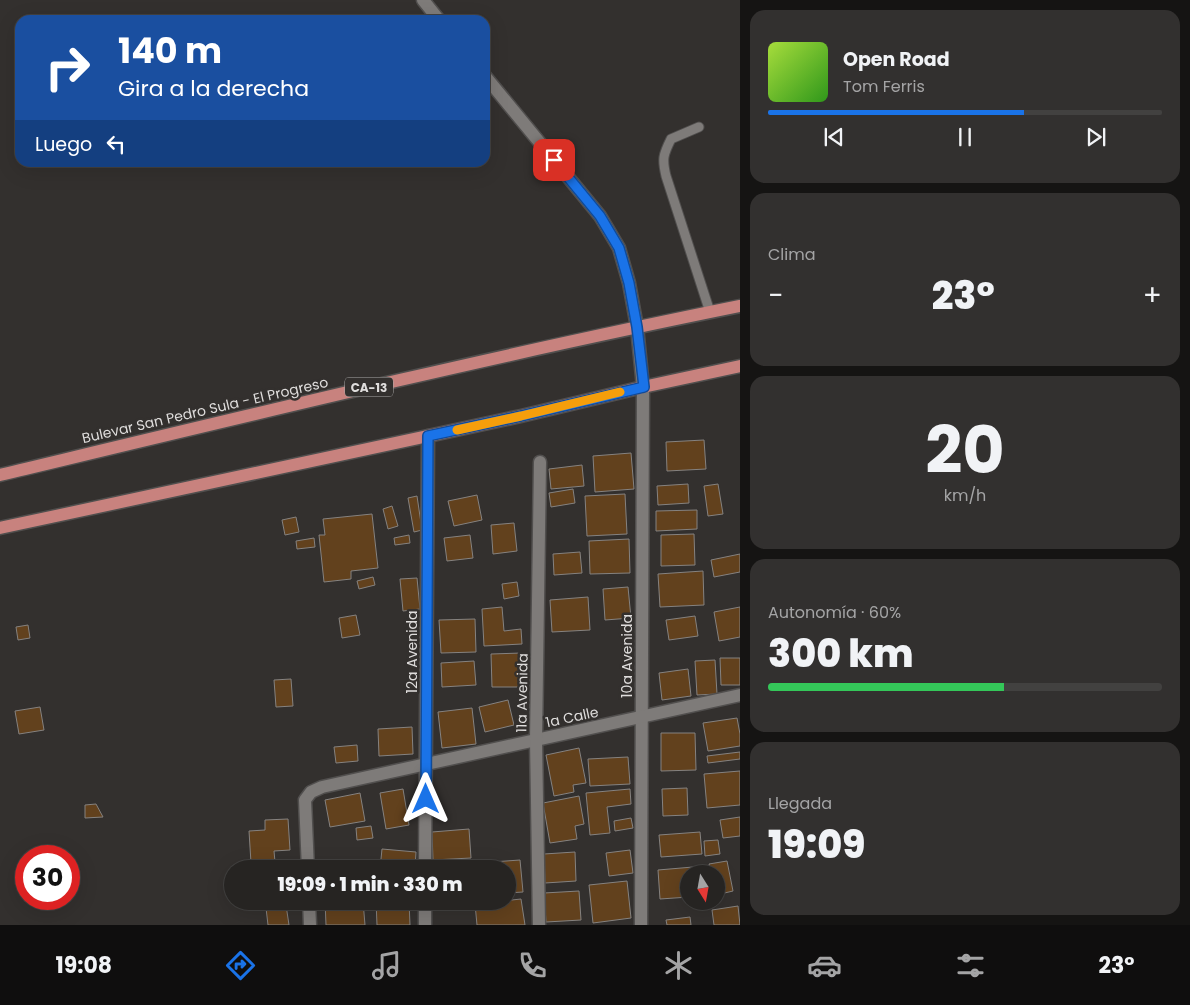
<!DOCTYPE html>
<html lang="es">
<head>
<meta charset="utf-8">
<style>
  body { margin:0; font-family:Poppins,sans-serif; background:#32302f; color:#f1f3f6; height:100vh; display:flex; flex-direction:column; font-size:19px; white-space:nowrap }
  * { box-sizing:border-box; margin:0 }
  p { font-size:16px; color:#a4a4a5 }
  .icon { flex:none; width:28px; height:28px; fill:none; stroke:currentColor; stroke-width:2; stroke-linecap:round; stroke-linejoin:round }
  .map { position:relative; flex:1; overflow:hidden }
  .side { display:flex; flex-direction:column; gap:10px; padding:10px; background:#151413; width:450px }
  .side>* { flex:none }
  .top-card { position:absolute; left:15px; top:15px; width:475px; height:152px; border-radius:15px; box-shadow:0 5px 20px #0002,0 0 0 1px #424140; background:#1a4fa0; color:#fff; overflow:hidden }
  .needle { width:32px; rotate:169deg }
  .buttons { position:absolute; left:680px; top:865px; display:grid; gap:10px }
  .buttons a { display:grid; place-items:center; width:45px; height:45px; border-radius:50%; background:#262422; box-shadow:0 5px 20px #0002,0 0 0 1px #424140; font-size:25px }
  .speed { position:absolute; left:15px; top:845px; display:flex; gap:10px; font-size:25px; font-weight:700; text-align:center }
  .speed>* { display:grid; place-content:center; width:65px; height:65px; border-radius:50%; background:#262422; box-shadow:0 5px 20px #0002,0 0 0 1px #424140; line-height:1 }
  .speed .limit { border:8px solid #d22; background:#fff; color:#111 }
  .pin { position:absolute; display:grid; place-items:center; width:42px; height:42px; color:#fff; margin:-21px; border-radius:10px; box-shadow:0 2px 8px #0006 }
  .me { position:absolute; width:55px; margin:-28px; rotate:0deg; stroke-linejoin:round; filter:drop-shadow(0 0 4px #0008) }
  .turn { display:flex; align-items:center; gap:18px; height:105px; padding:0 20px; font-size:22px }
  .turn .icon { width:65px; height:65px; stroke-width:2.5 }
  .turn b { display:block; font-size:35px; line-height:42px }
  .then { display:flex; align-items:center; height:48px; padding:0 20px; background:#0003; gap:10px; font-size:19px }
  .big { font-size:38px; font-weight:800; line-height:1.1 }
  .side .card { flex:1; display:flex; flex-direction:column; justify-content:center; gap:8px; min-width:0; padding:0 18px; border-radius:15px; background:#32302f }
  .side .dial { align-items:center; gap:0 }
  .dial b { font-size:65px; line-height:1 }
  .song { display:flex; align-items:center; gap:15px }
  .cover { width:60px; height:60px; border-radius:8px; background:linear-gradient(135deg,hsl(80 70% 55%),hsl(110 70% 35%)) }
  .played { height:5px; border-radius:2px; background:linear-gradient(90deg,#1a73e8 65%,#424140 65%) }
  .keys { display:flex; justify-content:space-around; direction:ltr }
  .heat { display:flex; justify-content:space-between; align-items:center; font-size:28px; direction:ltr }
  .charge { height:8px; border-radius:4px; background:linear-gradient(90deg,#34c759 60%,#424140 0) }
  .trip { position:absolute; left:224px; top:860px; width:292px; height:50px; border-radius:25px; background:#262422; box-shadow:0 5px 20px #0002,0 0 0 1px #424140; font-weight:800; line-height:50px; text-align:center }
  .menu { display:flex; height:80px; justify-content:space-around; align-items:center; background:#0f0e0e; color:#a4a4a5 }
  .menu .icon { width:35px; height:35px }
  .menu .active { color:#1a73e8 }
  .menu b { font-size:22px; color:#f1f3f6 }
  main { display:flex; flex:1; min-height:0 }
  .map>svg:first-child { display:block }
</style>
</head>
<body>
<main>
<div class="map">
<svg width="740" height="925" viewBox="0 0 740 925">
  <rect width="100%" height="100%" fill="#33302e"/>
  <!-- building -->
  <g fill="#62411d" stroke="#858280">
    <polygon points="704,440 706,469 667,471 666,442"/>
    <polygon points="631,453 634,489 595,492 593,456"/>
    <polygon points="582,465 584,486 551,489 549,469"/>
    <polygon points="688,484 689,503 658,505 657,486"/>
    <polygon points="718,484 723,514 708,516 704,486"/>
    <polygon points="573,489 575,503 551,507 549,493"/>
    <polygon points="625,494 627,534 587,536 585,496"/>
    <polygon points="477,495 482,520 454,526 448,501"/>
    <polygon points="417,496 422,530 414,532 408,498"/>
    <polygon points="392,506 398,526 388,529 383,509"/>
    <polygon points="697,510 697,529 656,531 656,511"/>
    <polygon points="372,514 378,568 351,571 351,579 324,582 319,535 325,535 323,519"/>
    <polygon points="296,517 299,532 285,535 282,520"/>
    <polygon points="514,523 517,551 493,554 491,525"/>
    <polygon points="694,534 695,565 661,566 661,535"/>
    <polygon points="409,535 410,543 395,545 394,538"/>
    <polygon points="470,535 473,558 447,561 444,538"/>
    <polygon points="314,538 315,547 297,549 296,541"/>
    <polygon points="629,539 630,573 590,574 589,541"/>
    <polygon points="580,552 582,573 554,575 553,554"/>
    <polygon points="740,554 740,572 714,577 711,560"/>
    <polygon points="703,571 704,605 660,607 658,574"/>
    <polygon points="373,577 375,585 359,589 357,581"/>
    <polygon points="417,578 420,609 403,611 400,579"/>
    <polygon points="517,582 519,596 504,599 502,584"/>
    <polygon points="628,587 631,618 605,620 603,589"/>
    <polygon points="588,597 590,630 552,632 550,600"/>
    <polygon points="502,607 504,631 521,629 522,644 484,646 482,609"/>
    <polygon points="740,607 740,637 719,641 714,612"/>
    <polygon points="356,615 360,635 342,638 339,618"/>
    <polygon points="695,616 698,636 669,640 666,620"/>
    <polygon points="475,619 476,652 441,653 439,620"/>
    <polygon points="28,625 30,638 18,640 16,627"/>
    <polygon points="522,653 522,687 492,687 491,654"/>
    <polygon points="720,658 740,658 740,685 721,685"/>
    <polygon points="715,660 717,694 697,695 695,661"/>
    <polygon points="474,661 476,685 442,687 441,663"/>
    <polygon points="688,669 691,696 662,700 659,673"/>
    <polygon points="291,679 293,706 276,707 274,680"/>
    <polygon points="508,700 514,725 485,732 479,707"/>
    <polygon points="40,707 44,730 19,734 15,711"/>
    <polygon points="472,708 476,744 442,748 438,712"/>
    <polygon points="737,718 740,734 740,746 708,751 703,723"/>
    <polygon points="412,727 413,754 379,756 378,729"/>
    <polygon points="661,733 695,733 696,770 661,771"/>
    <polygon points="357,745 358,761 336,763 334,747"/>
    <polygon points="579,748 586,783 573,785 574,792 554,796 546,755"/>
    <polygon points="740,752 740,759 708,763 707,756"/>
    <polygon points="628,757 630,784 590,786 588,759"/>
    <polygon points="740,771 740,805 707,808 704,774"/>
    <polygon points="687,788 688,815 663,816 662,789"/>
    <polygon points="403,789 409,825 386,829 380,793"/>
    <polygon points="630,789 631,804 607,807 610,833 590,835 586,793"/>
    <polygon points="360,793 365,821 330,827 325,800"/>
    <polygon points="579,796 584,824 575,826 577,839 550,843 543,803"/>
    <polygon points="96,804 103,817 85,818 85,805"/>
    <polygon points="740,817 740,836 723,838 720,820"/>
    <polygon points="631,818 633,828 615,831 614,821"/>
    <polygon points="288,819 290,850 274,851 275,862 251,863 249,831 265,830 265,820"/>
    <polygon points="371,826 373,838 357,840 356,828"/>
    <polygon points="469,829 471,858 433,860 432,832"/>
    <polygon points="700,832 702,854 661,857 659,835"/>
    <polygon points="718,840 720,854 705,856 704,841"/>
    <polygon points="382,849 416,852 415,869 380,869"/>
    <polygon points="630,850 633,873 609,876 606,853"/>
    <polygon points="575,852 576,881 545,883 544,854"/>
    <polygon points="520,860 523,892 508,893 508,869 478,869 478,863"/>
    <polygon points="367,861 367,869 337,869 337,862"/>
    <polygon points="727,861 733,891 716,895 716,874 711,874 709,864"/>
    <polygon points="693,867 693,874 689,874 689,897 660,899 658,870"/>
    <polygon points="627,881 631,918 593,923 589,885"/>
    <polygon points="579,891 581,920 546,922 544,893"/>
    <polygon points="521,899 525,925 477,925 475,904"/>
    <polygon points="325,901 363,901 365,925 326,925"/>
    <polygon points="376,901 409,901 410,925 377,925"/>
    <polygon points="286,905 289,925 268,925 266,908"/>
    <polygon points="738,906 740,925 714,925 712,910"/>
    <polygon points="690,917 691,925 667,925 666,920"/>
  </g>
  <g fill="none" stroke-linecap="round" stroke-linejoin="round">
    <defs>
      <path id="service" d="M 699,127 L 671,139 C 663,155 662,159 666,176 L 710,312"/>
      <g id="minor">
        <polyline points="423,0 439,20"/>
        <polyline points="485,76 600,216 619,248 629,283 637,327 643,387 641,925"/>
        <polyline points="308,869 305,800 311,792 322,787 740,695"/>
        <polyline points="425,869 428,436"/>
        <polyline points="309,901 310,925"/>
        <polyline points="425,925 425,901"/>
        <polyline points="539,925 536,740 540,462"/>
      </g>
      <g id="primary">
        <path d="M 0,475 C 246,416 492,356 740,306"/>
        <polyline points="0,528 521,416 643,387 740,366"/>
      </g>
    </defs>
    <!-- service casing -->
    <use href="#service" stroke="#514f4e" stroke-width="11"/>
    <!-- minor casing -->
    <use href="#minor" stroke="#514f4e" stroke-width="15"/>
    <!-- primary casing -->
    <use href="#primary" stroke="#514f4e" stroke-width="15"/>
    <!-- service -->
    <use href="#service" stroke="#7e7b79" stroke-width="9"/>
    <!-- minor -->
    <use href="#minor" stroke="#7e7b79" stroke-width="12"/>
    <!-- primary -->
    <use href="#primary" stroke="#c8827e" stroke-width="12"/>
  </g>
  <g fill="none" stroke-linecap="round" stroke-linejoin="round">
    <defs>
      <polyline id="route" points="426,799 428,436 521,416 644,387 637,327 629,283 619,248 600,216 554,160"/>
    </defs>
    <!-- route casing -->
    <use href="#route" stroke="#114b97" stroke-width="12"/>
    <!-- route -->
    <use href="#route" stroke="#1a73e8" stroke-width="9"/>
    <!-- slow -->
    <polyline stroke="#f59e0b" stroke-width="9" points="457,430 521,416 620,392"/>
  </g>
  <g text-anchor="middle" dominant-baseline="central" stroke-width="5" stroke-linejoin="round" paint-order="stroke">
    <!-- shield labels -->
    <rect fill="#33302e" stroke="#aba9a8" stroke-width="1" x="345" y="377.5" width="48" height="19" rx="4"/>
    <g font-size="12" font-weight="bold" fill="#dfdddc">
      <text x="369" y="387">CA-13</text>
    </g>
    <!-- street labels -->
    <g font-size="14" fill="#dfdddc" stroke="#33302e">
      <text transform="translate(205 410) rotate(-13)">Bulevar San Pedro Sula - El Progreso</text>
      <text transform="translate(412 652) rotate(-90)">12a Avenida</text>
      <text transform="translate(627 656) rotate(-90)">10a Avenida</text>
      <text transform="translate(522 693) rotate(-89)">11a Avenida</text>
      <text transform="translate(572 717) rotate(-12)">1a Calle</text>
    </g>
  </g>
</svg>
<div class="buttons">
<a><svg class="needle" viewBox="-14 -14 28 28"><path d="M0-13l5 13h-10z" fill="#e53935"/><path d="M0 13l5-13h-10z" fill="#a4a4a5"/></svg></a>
</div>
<div class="speed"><div class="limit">30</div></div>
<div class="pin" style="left:554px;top:160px;background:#d93025"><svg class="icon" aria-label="arrive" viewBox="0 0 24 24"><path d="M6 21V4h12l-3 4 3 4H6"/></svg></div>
<svg class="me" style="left:426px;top:799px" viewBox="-20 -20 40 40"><path d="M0-17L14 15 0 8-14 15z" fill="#1a73e8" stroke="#fff" stroke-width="4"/></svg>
<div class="trip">19:09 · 1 min · 330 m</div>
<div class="top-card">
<div class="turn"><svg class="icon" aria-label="right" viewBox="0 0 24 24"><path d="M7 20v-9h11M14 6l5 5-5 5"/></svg><div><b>140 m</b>Gira a la derecha</div></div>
<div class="then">Luego<svg class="icon" aria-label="left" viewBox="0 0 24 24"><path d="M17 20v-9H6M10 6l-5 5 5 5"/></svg></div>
</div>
</div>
<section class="side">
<div class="card">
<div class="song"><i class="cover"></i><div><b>Open Road</b><p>Tom Ferris</p></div></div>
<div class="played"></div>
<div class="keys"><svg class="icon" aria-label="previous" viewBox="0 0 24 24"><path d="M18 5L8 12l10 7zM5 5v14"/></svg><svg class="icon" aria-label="pause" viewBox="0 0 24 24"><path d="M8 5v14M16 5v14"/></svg><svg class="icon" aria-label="next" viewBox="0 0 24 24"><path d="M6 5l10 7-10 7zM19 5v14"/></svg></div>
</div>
<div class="card"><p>Clima</p>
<div class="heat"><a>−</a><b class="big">23°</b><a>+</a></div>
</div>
<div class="card dial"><b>20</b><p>km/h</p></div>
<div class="card"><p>Autonomía · 60%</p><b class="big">300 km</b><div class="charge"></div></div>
<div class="card"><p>Llegada</p><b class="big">19:09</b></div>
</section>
</main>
<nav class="menu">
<b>19:08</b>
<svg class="icon active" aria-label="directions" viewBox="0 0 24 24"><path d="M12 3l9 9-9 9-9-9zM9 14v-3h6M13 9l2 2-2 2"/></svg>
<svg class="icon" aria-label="music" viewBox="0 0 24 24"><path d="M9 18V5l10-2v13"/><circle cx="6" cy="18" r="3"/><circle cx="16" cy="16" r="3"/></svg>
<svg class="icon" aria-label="phone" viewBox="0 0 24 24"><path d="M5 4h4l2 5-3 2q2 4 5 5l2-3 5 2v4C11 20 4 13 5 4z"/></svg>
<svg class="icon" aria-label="climate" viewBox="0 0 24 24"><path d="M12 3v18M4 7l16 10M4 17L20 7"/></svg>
<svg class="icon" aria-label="car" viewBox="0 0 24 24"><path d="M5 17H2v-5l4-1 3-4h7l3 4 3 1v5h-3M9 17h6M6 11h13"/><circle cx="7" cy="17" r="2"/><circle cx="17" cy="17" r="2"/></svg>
<svg class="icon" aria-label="filters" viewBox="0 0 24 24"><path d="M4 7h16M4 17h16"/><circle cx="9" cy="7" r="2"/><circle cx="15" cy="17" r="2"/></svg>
<b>23°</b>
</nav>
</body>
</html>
